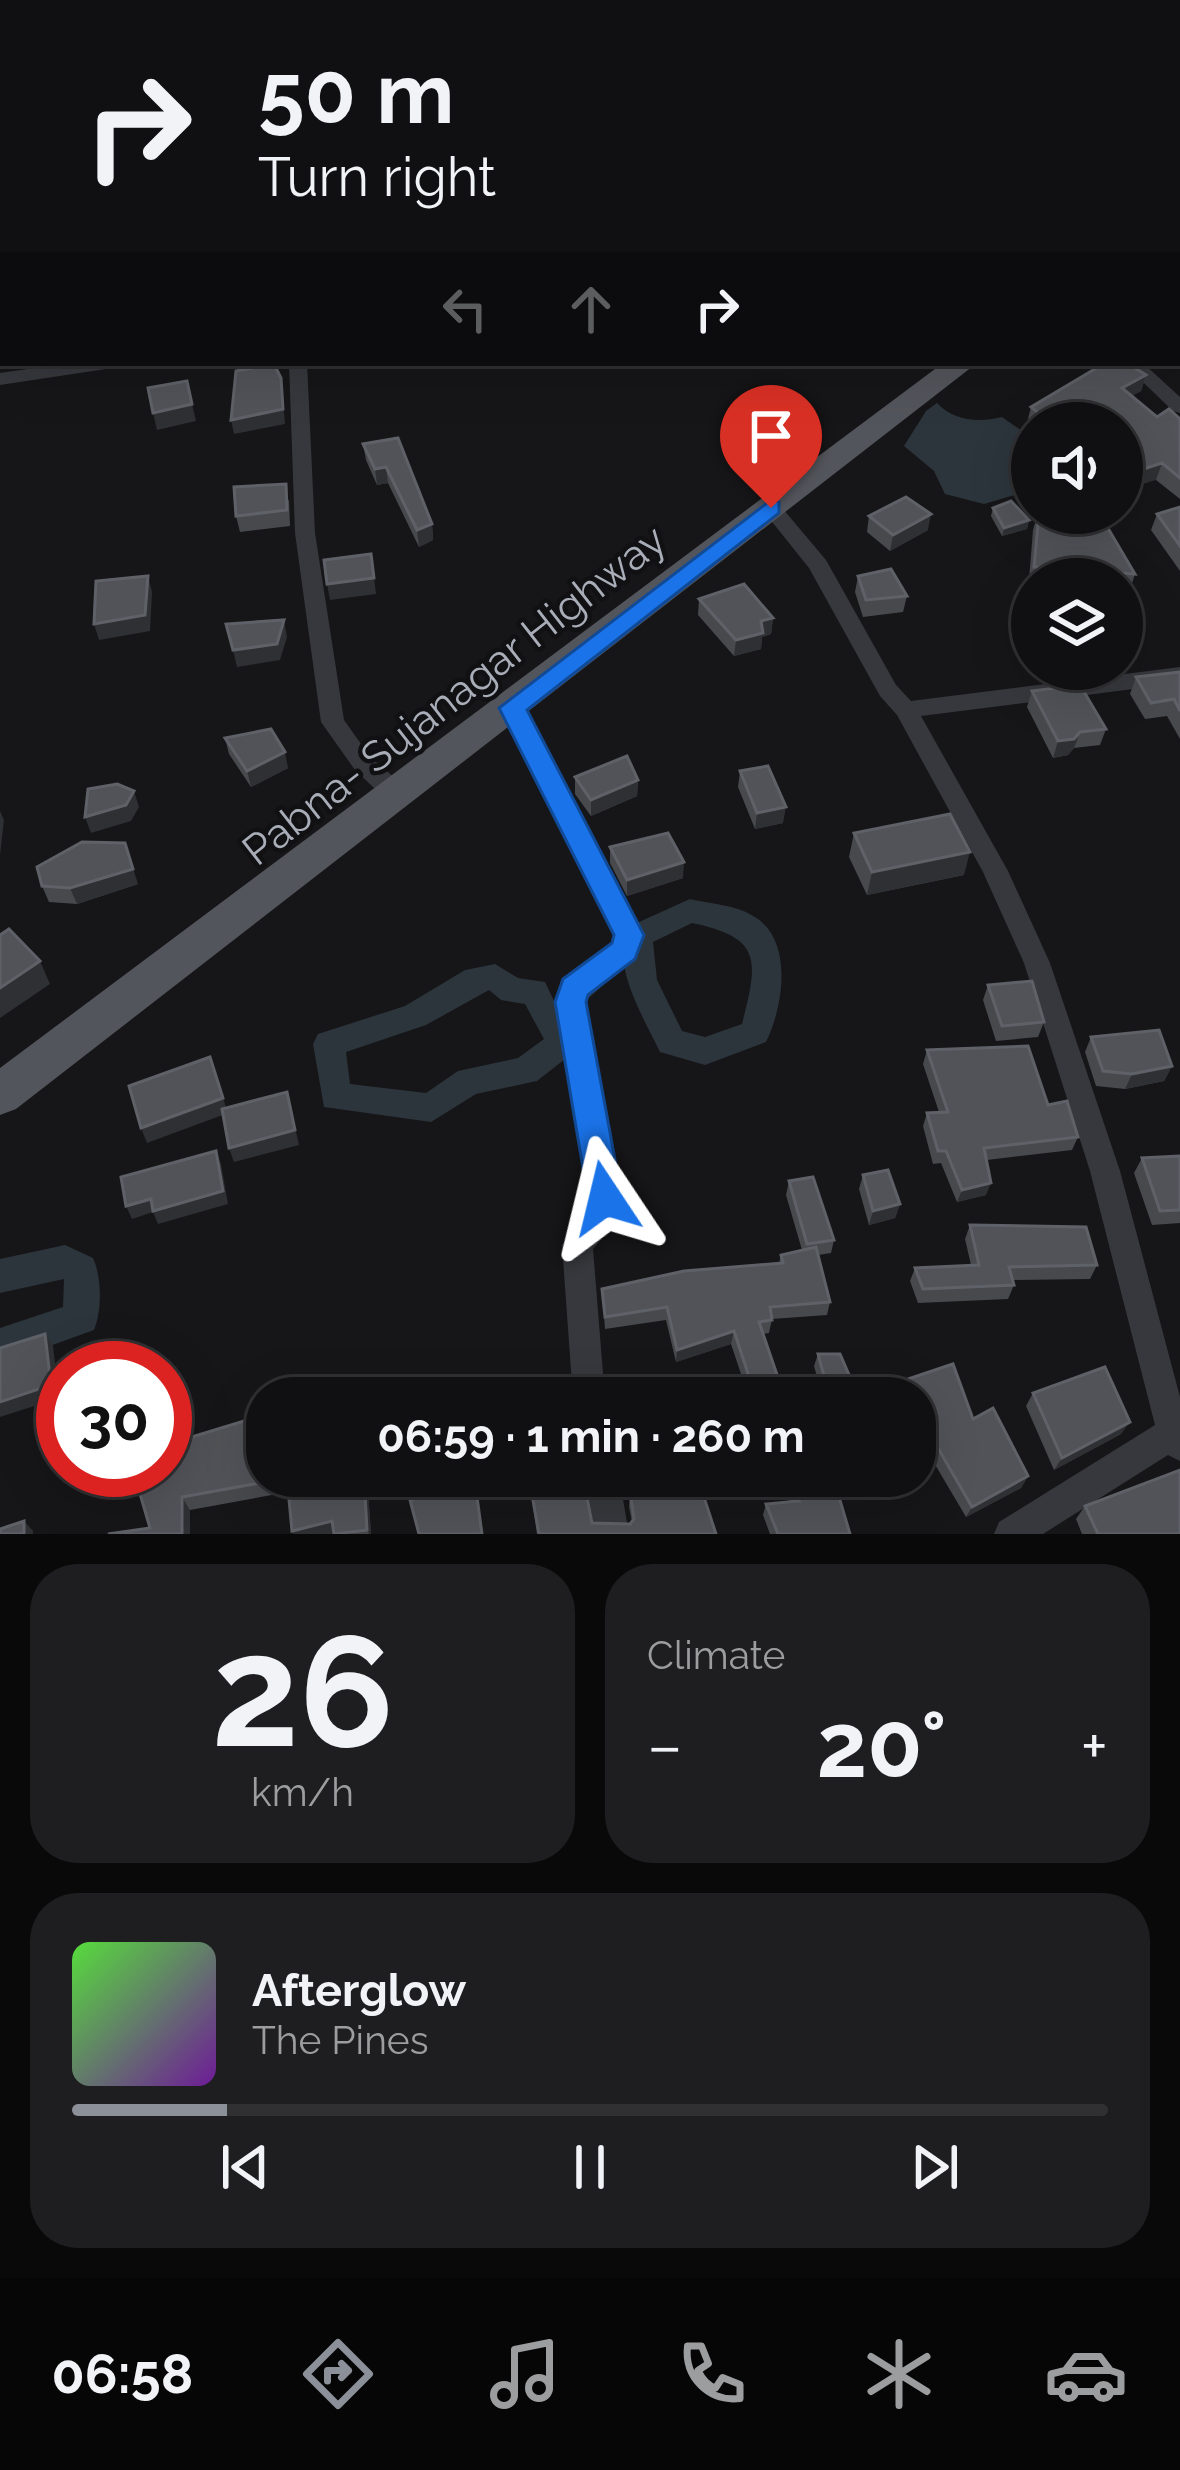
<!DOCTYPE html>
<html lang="en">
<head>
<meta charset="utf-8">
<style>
  body { margin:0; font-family:Raleway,sans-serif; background:#1e1e20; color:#f1f3f6; height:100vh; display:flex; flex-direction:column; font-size:45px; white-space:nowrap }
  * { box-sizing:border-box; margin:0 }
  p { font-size:39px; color:#9c9d9f }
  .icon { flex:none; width:66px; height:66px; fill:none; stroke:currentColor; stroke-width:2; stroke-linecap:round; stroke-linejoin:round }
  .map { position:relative; height:1534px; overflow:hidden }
  .panel { display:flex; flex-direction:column; gap:30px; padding:30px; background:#09090a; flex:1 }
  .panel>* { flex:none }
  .guide { position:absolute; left:0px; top:0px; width:1182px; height:366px; box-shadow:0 12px 48px #0002,0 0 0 3px #303032; background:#101012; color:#f1f3f6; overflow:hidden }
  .tools { position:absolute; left:1011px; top:402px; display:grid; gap:24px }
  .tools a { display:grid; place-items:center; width:132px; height:132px; border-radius:50%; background:#101012; box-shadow:0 12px 48px #0002,0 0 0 3px #303032; font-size:60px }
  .speed { position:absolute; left:36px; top:1341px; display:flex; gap:24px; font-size:60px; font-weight:700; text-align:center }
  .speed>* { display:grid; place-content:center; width:156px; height:156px; border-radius:50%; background:#101012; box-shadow:0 12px 48px #0002,0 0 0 3px #303032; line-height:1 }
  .speed .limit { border:18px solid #d22; background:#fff; color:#111 }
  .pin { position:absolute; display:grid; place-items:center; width:102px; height:102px; color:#fff; margin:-123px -51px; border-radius:50% 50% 50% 0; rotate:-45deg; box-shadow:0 0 12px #0007 }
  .pin .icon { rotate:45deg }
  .me { position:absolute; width:132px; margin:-66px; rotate:350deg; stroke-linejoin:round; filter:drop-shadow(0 0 9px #0008) }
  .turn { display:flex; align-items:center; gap:42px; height:252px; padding:0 60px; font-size:54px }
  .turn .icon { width:156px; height:156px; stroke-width:2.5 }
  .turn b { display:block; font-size:84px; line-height:102px }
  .lanes { display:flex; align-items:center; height:114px; padding:0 60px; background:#0003; justify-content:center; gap:60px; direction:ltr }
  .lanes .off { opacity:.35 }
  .big { font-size:90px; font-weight:700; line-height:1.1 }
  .panel .card { flex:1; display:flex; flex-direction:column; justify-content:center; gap:18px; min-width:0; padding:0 42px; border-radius:48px; background:#1e1e20 }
  .panel .dial { align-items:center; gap:0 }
  .dial b { font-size:156px; line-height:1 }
  .song { display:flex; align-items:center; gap:36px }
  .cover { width:144px; height:144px; border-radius:18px; background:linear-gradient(135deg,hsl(110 70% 55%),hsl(280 70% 35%)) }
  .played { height:12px; border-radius:6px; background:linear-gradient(90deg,#8c9099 15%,#303032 15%) }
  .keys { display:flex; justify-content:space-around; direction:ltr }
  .heat { display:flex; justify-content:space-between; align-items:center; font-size:66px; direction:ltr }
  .panel .tiles { flex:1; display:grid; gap:30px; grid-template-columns:1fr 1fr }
  .card:last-child { grid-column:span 2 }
  .trip { position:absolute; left:246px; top:1377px; width:690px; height:120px; border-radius:48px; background:#101012; box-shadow:0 12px 48px #0002,0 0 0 3px #303032; font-weight:700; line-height:120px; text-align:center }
  .menu { display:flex; height:192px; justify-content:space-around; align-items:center; background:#060607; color:#9c9d9f }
  .menu .icon { width:84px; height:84px }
  .menu .selected { color:#8c9099 }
  .menu b { font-size:54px; color:#f1f3f6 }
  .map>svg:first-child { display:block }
</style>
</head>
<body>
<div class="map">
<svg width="1180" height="1534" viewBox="0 0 1180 1534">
  <rect width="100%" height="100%" fill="#161618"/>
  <!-- water -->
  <path fill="#2c353c" d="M 937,403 C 954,421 978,423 1002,417 L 1032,438 L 1032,490 L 984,504 L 945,494 L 934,471 L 904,446 L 926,411 Z"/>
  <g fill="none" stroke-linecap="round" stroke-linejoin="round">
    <!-- canal -->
    <g fill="#2c353c" fill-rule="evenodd">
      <path d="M 690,899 C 711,904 737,905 755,917 C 794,941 783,1008 766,1042 L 705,1065 L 660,1052 C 644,1018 610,965 628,927 ZM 692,923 C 763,938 758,960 742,1024 L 705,1037 L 682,1031 L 657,980 L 653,942 Z"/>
      <path d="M 495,964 L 518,978 L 545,982 L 562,1018 L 579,1030 L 584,1039 L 579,1048 L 537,1081 L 476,1094 L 431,1122 L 324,1107 L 313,1044 L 318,1034 L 405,1006 L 465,970 ZM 489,990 L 501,1000 L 525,1004 L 544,1039 L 518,1058 L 458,1071 L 426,1093 L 350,1084 L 346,1052 L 426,1025 Z"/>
      <path d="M 65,1245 L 93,1258 C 102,1278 102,1310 94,1330 L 0,1364 L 0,1328 L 63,1307 L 64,1279 L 0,1293 L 0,1259 Z"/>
    </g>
    <!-- minor -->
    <g fill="#37383d" fill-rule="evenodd">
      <polygon points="602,0 841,0 844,3 605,3"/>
      <polygon points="895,0 911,0 913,3 897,3"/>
      <polygon points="3,35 3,43 0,44 0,36"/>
      <rect x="0" y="77" width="3" height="24"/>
      <rect x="1179" y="212" width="1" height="11"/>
      <polygon points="69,363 115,363 106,369 0,385 0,373"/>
      <polygon points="289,363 307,363 315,533 344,720 371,758 407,788 410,795 407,802 389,802 355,770 321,722 295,533"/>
      <polygon points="1123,363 1143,363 1180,397 1180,413 1173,411"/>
      <polygon points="771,502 778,503 826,560 896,685 911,701 1180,667 1180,683 921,716 1008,871 1050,963 1120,1171 1180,1397 1180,1461 1168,1455 1043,1534 994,1534 999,1522 1155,1425 1090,1171 1024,963 983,872 897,715 880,696 809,568 761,508"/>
      <path d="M 512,700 L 524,708 L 642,935 L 629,962 L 584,1002 L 620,1198 L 613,1225 L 593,1249 L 605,1398 L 573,1398 L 562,1245 L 588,1209 L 590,1198 L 556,1002 C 573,967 605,962 616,935 L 500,708 Z"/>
      <polygon points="585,1476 619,1476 629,1534 595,1534"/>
    </g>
    <!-- primary -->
    <g fill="#53555c" fill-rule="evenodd">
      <rect x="1179" y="232" width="1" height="16"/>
      <polygon points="943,363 977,363 16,1109 0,1115 0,1068"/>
    </g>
  </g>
  <!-- wall -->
  <g fill="#47494d">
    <polygon points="1146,375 1141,391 1131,396 1157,417 1180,419 1180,499 1156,480 1122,423 1032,423 1032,428 1027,423 1031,407"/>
    <polygon points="398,438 432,524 433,540 419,547 388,483 377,485 366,460 363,444"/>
    <polygon points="289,500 290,526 240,532 236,516"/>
    <polygon points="1180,507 1180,571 1151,530 1157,514"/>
    <polygon points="993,508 1029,520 1027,529 1002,536 991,516"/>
    <polygon points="1038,513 1099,513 1135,574 1127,599 1122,598 1122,579 1032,579 1032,592 1028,592 1033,530"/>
    <polygon points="869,516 928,530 890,551 867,532"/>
    <polygon points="858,576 907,596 903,612 863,617 855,592"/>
    <polygon points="699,599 773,618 771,634 762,637 761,649 734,656 698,615"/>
    <polygon points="1180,672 1180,739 1167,716 1145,719 1130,694 1136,677"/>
    <polygon points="1032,691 1106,729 1100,745 1074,748 1068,755 1053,758 1027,707"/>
    <polygon points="225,738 288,768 251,787 229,754"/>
    <polygon points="740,771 783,823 755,829 738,787"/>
    <polygon points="575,777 638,780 637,796 591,816 575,794"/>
    <polygon points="854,833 964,875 867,895 849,857"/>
    <polygon points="610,847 683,878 627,896 610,863"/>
    <polygon points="138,884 77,904 49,902 42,886"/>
    <polygon points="988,985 1044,1022 1038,1037 996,1041 983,1000"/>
    <polygon points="1091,1037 1172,1066 1164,1081 1125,1089 1096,1086 1085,1052"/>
    <polygon points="927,1050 1048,1105 1078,1137 1072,1150 987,1160 986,1195 957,1202 941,1163 933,1164 923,1126 927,1113 939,1112 923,1064"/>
    <polygon points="1180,1156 1180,1223 1152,1225 1134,1173 1142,1158"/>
    <polygon points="863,1175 900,1204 895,1218 869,1225 859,1189"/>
    <polygon points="789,1181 834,1240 831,1253 818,1255 830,1302 827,1315 772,1319 769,1333 763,1334 785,1398 749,1398 731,1344 676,1362 666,1320 605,1329 602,1289 779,1263 781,1255 802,1250 786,1195"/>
    <polygon points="970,1225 1097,1265 1090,1279 1013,1280 1014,1285 1008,1299 918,1303 910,1281 915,1268 971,1265 965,1239"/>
    <polygon points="818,1354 859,1398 823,1398 814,1366"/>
    <polygon points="887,1386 973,1419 1028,1476 1021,1488 966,1517 917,1434 915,1435 915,1398 883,1398"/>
    <polygon points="1033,1393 1121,1434 1054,1470 1026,1406"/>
    <polygon points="133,1470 267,1476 367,1476 371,1534 293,1534 288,1492 190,1510 150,1528"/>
    <polygon points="776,1476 856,1476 836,1488 850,1534 770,1534 763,1515 766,1504 790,1502"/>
    <polygon points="529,1478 592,1523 630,1524 632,1522 629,1507 630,1492 716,1534 537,1534"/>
    <polygon points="1085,1506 1180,1534 1082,1534 1076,1519"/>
  </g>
  <!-- shaded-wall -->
  <g fill="#2f3033">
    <polygon points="1146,375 1141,391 1117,405 1122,388"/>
    <polygon points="281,378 285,424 234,434 231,420"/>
    <polygon points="192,404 196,421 157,430 153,413"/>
    <polygon points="1162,463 1156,480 1122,490 1122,476"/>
    <polygon points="386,467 388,483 377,485 375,469"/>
    <polygon points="931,514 928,530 890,551 893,535"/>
    <polygon points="1029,520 1027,529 1002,536 1004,528"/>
    <polygon points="432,524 433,540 419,547 417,530"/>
    <polygon points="148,576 152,592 150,631 99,640 94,624"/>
    <polygon points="374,578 376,594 330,600 327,584"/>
    <polygon points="773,618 771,634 762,637 761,649 734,656 736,640 761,621"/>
    <polygon points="284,620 287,637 280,660 237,667 233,650"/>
    <polygon points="1080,732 1074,748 1068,755 1053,758 1058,741"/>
    <polygon points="285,752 288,768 251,787 247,771"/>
    <polygon points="638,780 637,796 591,816 591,800"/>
    <polygon points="134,791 139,807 131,821 91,833 85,817"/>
    <polygon points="786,807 783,823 755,829 757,813"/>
    <polygon points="0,811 4,820 0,855"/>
    <polygon points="125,843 138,884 77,904 70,888"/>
    <polygon points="970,852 964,875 867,895 872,872"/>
    <polygon points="684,862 683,878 627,896 627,880"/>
    <polygon points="40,961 50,984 0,1018 0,988"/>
    <polygon points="1172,1066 1164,1081 1125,1089 1132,1074"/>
    <polygon points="287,1092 299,1145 234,1162 229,1148"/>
    <polygon points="223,1098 228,1113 147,1143 141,1128"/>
    <polygon points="216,1151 221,1164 228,1204 158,1224 153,1212 132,1219 126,1206 151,1199"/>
    <polygon points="991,1183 986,1195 957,1202 962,1190"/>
    <polygon points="900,1204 895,1218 869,1225 873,1211"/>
    <polygon points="734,1331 731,1344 676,1362 677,1350"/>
    <polygon points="45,1334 53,1346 59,1398 0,1417 0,1402"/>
    <polygon points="1130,1422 1121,1434 1054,1470 1062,1458"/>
    <polygon points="364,1476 367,1476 371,1534 369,1534 367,1530"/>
    <polygon points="841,1476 856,1476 830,1491 834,1480"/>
    <polygon points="1028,1476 1021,1488 966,1517 972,1507"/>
    <polygon points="182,1497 190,1510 190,1534 182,1534"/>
    <polygon points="24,1521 33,1531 33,1534 24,1534"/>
    <polygon points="332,1521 337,1534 293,1534 292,1531"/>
  </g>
  <!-- building -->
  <g fill="#525359" stroke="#5f6168" stroke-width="3">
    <polygon points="507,0 539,0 540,3 508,3"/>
    <polygon points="1105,363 1127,363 1146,375 1122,388 1157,417 1169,409 1180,419 1180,478 1162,463 1122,476 1122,423 1050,423 1031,407"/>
    <polygon points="274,364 281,378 283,409 231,420 236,371"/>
    <polygon points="187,381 192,404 153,413 148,388"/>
    <polygon points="398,438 432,524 417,530 386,467 375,469 363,444"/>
    <polygon points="286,484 287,510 236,516 234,487"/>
    <polygon points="906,497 931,514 893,535 869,516"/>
    <polygon points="1011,501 1029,520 1004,528 993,508"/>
    <polygon points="1180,507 1180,546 1157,514"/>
    <polygon points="1039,513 1099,513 1135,574 1034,567"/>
    <polygon points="371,554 374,578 327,584 324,560"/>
    <polygon points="891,569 907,596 866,600 858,576"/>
    <polygon points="148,576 145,615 94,624 96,581"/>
    <polygon points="744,584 773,618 761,621 763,633 736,640 699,599"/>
    <polygon points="284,620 277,644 233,650 226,624"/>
    <polygon points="1180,672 1180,711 1174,699 1151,703 1136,677"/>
    <polygon points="1080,685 1106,729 1080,732 1074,739 1058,741 1032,691"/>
    <polygon points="271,729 285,752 247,771 225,738"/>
    <polygon points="627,756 638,780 591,800 575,777"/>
    <polygon points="768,766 786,807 757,813 740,771"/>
    <polygon points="117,784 134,791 126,805 85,817 88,789"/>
    <polygon points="950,814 970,852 872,872 854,833"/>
    <polygon points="668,833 684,862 627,880 610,847"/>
    <polygon points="82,842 125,843 133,869 70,888 42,886 37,867"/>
    <polygon points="9,929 40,961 0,988 0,935"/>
    <polygon points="1032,981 1044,1022 1002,1026 988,985"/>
    <polygon points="1159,1030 1172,1066 1132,1074 1103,1071 1091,1037"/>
    <polygon points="1028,1046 1048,1105 1067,1101 1078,1137 984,1148 991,1183 962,1190 946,1151 938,1151 927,1113 948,1112 927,1050"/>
    <polygon points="210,1057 223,1098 141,1128 129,1086"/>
    <polygon points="287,1092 295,1130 229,1148 222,1109"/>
    <polygon points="216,1151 223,1191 153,1211 151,1199 126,1206 121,1177"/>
    <polygon points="1180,1156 1180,1210 1160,1211 1142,1158"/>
    <polygon points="888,1170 900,1204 873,1211 863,1175"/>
    <polygon points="813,1177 834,1240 807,1244 789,1181"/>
    <polygon points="970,1225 1086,1227 1097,1265 1009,1267 1014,1285 923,1289 915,1268 979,1265"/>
    <polygon points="816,1247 830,1302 770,1307 772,1320 759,1322 785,1398 756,1398 734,1331 677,1350 667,1307 605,1317 602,1289 684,1271 783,1263 781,1255"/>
    <polygon points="45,1334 51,1385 0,1402 0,1348"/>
    <polygon points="818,1354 840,1354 859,1398 830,1398"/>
    <polygon points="953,1364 973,1419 993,1408 1028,1476 972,1507 923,1422 918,1425 915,1421 915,1398 896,1398 887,1386"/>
    <polygon points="1105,1367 1130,1422 1062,1458 1033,1393"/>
    <polygon points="373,1391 374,1398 333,1398"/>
    <polygon points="267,1414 267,1476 364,1476 367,1530 334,1534 332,1521 292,1531 287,1478 182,1497 182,1534 108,1534 150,1528 133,1470 165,1470 165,1445"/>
    <polygon points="1180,1470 1180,1534 1098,1534 1085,1506"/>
    <polygon points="536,1476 583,1476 592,1523 630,1524 634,1519 630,1492 665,1476 697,1476 716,1534 539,1534 529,1478"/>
    <polygon points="785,1476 841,1476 834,1480 850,1534 778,1534 766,1504 799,1501"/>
    <polygon points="475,1482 482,1534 419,1534 410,1500"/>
    <polygon points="24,1521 24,1534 0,1534 0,1529"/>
  </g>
  <!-- route -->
  <polygon fill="#1a73e8" stroke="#114b97" stroke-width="3" points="771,500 779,502 779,513 527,710 644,935 635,959 588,995 586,1002 622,1198 617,1210 605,1214 593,1210 588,1198 555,1002 563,979 612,943 614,935 499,708"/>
  <g text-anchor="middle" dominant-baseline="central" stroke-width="9" stroke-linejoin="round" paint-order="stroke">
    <!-- street labels -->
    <g font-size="42" fill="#a8adb8" stroke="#111113">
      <text transform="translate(454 695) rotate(-38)">Pabna- Sujanagar Highway</text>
    </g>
  </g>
</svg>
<div class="tools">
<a><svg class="icon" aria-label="sound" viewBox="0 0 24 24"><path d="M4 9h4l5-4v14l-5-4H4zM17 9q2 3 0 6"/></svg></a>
<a><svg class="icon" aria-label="layers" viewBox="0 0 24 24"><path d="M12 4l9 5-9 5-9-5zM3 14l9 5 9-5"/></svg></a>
</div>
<div class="speed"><div class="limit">30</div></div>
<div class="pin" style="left:771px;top:508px;background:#d93025"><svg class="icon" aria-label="arrive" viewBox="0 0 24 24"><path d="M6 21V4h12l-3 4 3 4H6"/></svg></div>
<svg class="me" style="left:605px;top:1198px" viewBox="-20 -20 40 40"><path d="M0-17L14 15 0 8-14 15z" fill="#1a73e8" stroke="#fff" stroke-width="4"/></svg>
<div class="trip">06:59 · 1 min · 260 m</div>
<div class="guide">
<div class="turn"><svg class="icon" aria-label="right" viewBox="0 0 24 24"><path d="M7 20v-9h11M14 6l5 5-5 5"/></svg><div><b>50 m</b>Turn right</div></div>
<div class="lanes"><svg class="icon off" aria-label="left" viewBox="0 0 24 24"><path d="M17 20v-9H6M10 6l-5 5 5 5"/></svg><svg class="icon off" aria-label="ahead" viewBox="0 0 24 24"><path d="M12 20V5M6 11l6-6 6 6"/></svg><svg class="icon" aria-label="right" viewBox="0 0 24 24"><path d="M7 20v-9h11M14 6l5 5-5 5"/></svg></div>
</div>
</div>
<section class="panel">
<div class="tiles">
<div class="card dial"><b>26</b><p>km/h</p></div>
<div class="card"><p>Climate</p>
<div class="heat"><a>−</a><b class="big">20°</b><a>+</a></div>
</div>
<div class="card">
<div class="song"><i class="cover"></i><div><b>Afterglow</b><p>The Pines</p></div></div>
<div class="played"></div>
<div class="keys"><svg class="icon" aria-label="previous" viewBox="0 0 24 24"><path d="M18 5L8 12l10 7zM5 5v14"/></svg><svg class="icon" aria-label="pause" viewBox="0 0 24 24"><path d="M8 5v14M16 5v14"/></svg><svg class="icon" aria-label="next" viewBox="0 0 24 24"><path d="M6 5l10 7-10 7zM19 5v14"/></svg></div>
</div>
</div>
</section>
<nav class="menu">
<b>06:58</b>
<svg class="icon selected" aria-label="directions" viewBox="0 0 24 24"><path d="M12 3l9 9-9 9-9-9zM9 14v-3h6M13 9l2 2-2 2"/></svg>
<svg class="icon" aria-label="music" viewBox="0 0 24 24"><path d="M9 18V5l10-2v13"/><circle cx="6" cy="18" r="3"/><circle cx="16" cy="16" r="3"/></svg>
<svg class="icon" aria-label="phone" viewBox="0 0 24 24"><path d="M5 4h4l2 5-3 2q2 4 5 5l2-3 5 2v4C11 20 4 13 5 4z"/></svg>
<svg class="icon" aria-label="climate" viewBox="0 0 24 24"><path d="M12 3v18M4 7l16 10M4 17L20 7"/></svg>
<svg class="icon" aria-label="car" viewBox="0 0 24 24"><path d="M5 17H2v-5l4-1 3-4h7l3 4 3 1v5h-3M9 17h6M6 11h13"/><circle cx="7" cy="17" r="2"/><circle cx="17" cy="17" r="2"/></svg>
</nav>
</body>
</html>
